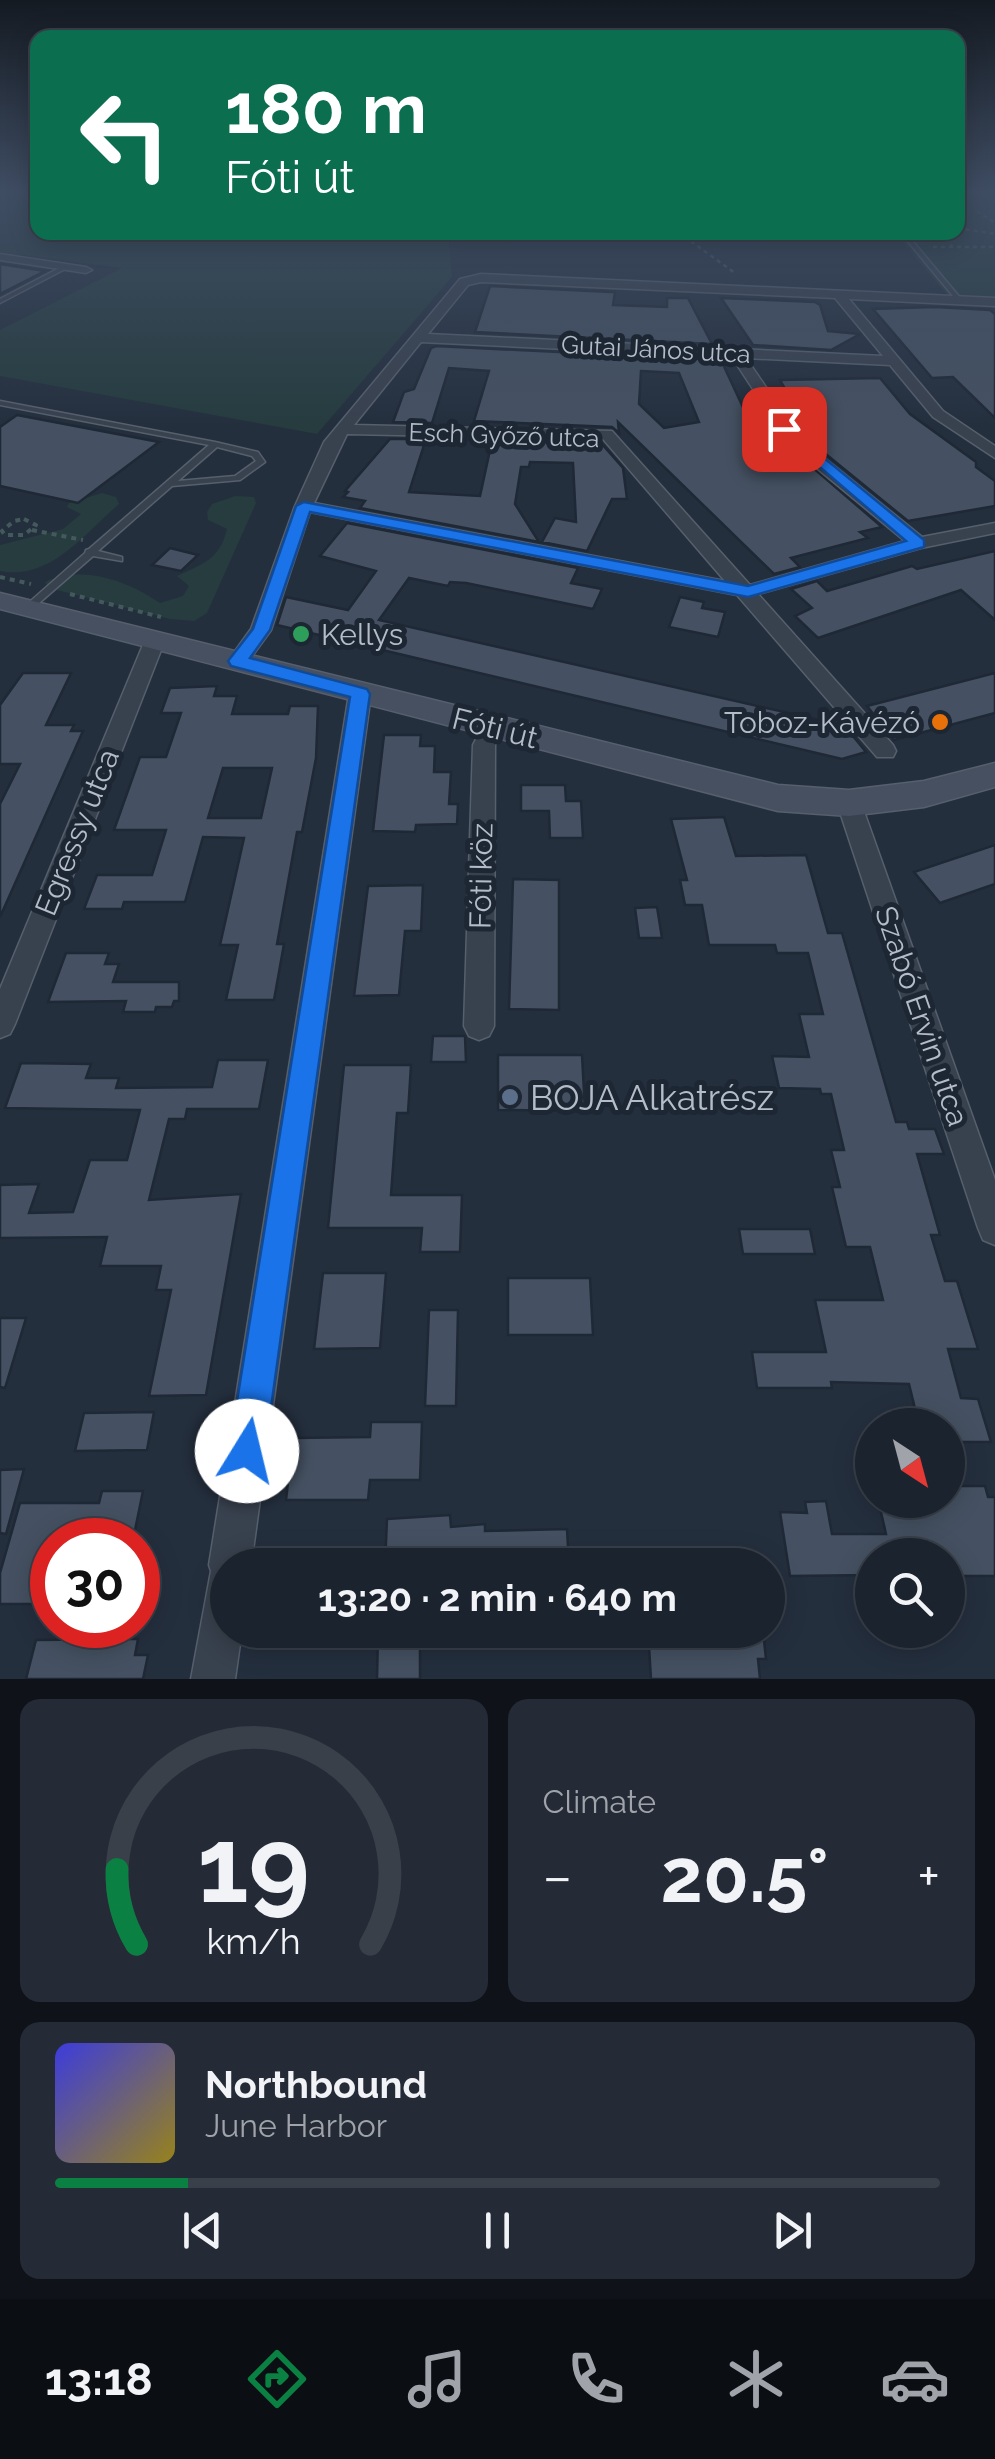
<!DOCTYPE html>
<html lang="en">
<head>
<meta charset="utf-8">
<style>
  body { margin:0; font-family:Raleway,sans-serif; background:#242b36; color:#f1f3f6; height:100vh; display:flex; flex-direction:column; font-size:38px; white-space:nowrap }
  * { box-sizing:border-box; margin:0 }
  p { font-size:32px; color:#a0a4aa }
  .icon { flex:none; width:55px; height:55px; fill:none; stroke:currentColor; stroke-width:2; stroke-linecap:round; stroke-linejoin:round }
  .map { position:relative; height:1679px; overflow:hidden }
  .panel { display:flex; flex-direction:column; gap:20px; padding:20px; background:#0f1319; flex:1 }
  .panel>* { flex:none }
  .hud { position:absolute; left:30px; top:30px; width:935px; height:210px; border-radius:20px; box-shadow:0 5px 25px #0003,0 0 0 2px #39404a; background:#0b6e4f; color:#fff; overflow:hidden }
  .needle { width:65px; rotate:144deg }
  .tools { position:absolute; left:855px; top:1408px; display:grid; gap:20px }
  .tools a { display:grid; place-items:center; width:110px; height:110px; border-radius:50%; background:#1b232e; box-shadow:0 5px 25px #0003,0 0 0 2px #39404a; font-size:50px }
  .speed { position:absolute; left:30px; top:1518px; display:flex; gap:20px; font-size:50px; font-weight:700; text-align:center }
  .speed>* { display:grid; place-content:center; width:130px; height:130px; border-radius:50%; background:#1b232e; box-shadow:0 5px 25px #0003,0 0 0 2px #39404a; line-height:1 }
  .speed .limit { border:15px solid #d22; background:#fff; color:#111 }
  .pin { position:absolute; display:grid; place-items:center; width:85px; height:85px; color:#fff; margin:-42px; border-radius:20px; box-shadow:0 5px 15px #0006 }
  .me { position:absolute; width:110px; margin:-55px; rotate:9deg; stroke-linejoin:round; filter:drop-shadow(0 0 8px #0008) }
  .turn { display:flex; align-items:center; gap:35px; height:210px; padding:0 30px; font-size:45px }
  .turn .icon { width:130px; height:130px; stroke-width:2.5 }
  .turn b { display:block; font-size:70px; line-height:85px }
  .big { font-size:75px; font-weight:700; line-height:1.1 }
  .panel .tile { flex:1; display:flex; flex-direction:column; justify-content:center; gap:15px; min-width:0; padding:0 35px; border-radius:20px; background:#242b36 }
  .panel .dial { align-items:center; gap:0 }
  .dial svg { height:260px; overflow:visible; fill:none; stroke:#39404a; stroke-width:7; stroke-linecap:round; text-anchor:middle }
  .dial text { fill:#f1f3f6; stroke:none }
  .song { display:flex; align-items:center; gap:30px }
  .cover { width:120px; height:120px; border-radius:15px; background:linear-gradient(135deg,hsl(240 70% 55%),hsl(50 70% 35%)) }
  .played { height:10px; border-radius:5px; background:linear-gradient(90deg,#0b8043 15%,#39404a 15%) }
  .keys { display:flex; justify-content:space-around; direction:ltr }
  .heat { display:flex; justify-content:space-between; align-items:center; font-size:55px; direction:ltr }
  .panel .tiles { flex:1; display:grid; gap:20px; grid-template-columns:1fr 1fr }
  .tile:last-child { grid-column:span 2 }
  .trip { position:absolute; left:210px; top:1548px; width:575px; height:100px; border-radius:50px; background:#1b232e; box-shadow:0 5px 25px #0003,0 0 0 2px #39404a; font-weight:700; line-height:100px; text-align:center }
  .tabs { display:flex; height:160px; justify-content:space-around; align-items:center; background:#0b0e12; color:#a0a4aa }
  .tabs .icon { width:70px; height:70px }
  .tabs .current { color:#0b8043 }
  .tabs b { font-size:45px; color:#f1f3f6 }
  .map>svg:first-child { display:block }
</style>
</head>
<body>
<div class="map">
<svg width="995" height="1679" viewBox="0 0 995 1679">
  <rect width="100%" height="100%" fill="#242f3e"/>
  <!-- green -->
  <g fill="#263c3f">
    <polygon points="0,191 37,191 38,232 448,233 452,277 317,434 0,376 0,330 122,268 0,252"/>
    <polygon points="958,191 995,191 995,300 950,298 895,233 958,232"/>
    <path d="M 102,493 L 116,497 L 119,504 C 84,534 50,581 0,571 L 0,545 L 63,529 L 81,514 L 67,507 L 69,503 Z"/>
    <path d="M 235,496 L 254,497 L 256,503 L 207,613 L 194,621 L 170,619 L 49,588 L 45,582 C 81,564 129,581 160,603 L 183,596 L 189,586 L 177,576 C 203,564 220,559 227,529 L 208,520 L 207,512 L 212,504 Z"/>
  </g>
  <!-- building -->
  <g fill="#455162" stroke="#1f2835" stroke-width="2.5" fill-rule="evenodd">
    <polygon points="0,264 45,271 0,294"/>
    <polygon points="490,286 610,292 615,292 613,305 667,307 667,298 688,298 712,344 475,332"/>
    <polygon points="721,298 815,302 820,305 828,331 860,334 831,350 753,345"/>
    <polygon points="935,307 990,310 995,314 995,418 953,377 932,378 873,309"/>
    <path d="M 436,346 L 721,360 L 755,433 L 769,445 L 783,442 L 882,527 L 860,532 L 868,538 L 791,558 L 800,567 L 774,574 L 618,422 L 619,433 L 612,427 L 474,421 L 489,371 L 449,368 L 432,423 L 393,422 L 404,392 L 414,389 L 431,348 ZM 641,371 L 679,373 L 699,422 L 664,428 L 639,404 Z"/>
    <polygon points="880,378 910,414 976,462 976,467 995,481 995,506 908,521 806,438 822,435 800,415 780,380"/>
    <polygon points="17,415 159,442 78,503 0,486 0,427"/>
    <polygon points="390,439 426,439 409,492 480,496 492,441 601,443 623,468 627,499 612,499 587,551 542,542 555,518 576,522 573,463 530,462 529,467 521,467 515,504 539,542 360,508 365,501 343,497 348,492 345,491"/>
    <polygon points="347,523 578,568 571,583 602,589 593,609 466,583 450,582 448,586 409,578 379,620 828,722 839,719 866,752 842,759 277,625 286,597 348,610 376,571 320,556"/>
    <polygon points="170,548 198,555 181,571 152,565"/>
    <polygon points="995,551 995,620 961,590 818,638 795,616 812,608 791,589 817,581 827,591 912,566 917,569"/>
    <polygon points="680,597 704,602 702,608 725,612 718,637 669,627"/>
    <polygon points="23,673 71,673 46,725 74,725 71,731 83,731 0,917 0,804 20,764 0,764 0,705"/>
    <polygon points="995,673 995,713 894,740 867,706"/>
    <path d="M 217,686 L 214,696 L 237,696 L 232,714 L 288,714 L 290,706 L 318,706 L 316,758 L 302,832 L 297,832 L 277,944 L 284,944 L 274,1000 L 226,1000 L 238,945 L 220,945 L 244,838 L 203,837 L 185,902 L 124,902 L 122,909 L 84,909 L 97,875 L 152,875 L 166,830 L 114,830 L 140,757 L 166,757 L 181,713 L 161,713 L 170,688 ZM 223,768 L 272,768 L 261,818 L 208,818 Z"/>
    <polygon points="384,735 421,735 420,746 435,746 434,772 451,772 449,804 458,804 457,824 416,825 415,832 373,831"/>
    <polygon points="521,785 565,785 566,801 581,801 583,838 550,838 549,811 521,811"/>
    <polygon points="724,817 736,856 806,855 828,933 842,933 896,1122 907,1122 909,1129 935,1129 944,1154 917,1154 940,1235 931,1235 945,1281 957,1281 978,1349 948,1349 961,1398 978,1399 991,1442 948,1442 948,1425 919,1425 909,1384 831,1382 832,1388 757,1388 752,1352 826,1352 815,1300 883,1300 870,1247 846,1247 832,1187 840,1187 831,1150 844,1150 831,1094 821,1094 820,1089 779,1088 772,1056 809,1057 799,1014 823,1014 808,953 777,953 775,945 709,945 702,905 685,905 680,880 687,880 671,819"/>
    <polygon points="995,845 995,884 940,903 914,872"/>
    <polygon points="513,879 559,880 559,1010 509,1009"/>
    <polygon points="423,885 421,931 405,931 399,995 354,996 368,886"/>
    <polygon points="657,907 662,938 639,938 635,908"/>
    <polygon points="66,953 109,953 105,964 119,964 113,982 179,982 179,1001 174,1001 172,1007 156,1007 155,1012 123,1012 126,1001 48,1002"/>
    <polygon points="433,1036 465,1036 466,1062 431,1062"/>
    <polygon points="498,1055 582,1055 585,1111 498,1110"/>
    <polygon points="218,1060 268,1060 259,1109 187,1109 185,1119 169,1119 149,1200 241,1194 206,1395 149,1396 171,1290 156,1290 161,1266 100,1266 107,1237 0,1238 0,1185 39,1184 29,1213 73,1212 90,1160 127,1160 140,1110 5,1108 21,1063 91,1064 86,1078 119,1078 116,1088 212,1087"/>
    <polygon points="344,1065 411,1065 408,1113 397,1113 391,1195 462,1195 460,1252 420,1252 422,1228 328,1228"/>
    <polygon points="739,1229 810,1229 815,1254 743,1254"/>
    <polygon points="323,1273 386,1273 380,1348 314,1349"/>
    <polygon points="508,1278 590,1278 593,1335 508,1335"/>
    <polygon points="429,1310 458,1310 456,1406 425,1406"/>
    <polygon points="0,1318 26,1318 5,1388 0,1387"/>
    <polygon points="154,1412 147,1450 75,1451 84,1413"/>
    <polygon points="371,1422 422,1422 420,1480 370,1480 368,1500 286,1500 293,1438 370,1437"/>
    <polygon points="24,1469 6,1534 0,1533 0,1470"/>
    <polygon points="948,1486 985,1486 988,1497 995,1497 995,1576 948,1576 948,1555 872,1555 872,1575 790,1576 780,1512 807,1513 805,1502 826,1501 832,1534 886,1534 880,1508 930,1509 927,1500 948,1500"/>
    <polygon points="102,1491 143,1491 133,1540 52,1540 52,1604 0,1604 0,1573 20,1503 99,1503"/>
    <polygon points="450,1515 451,1527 485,1524 485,1531 567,1529 569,1565 385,1565 387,1519"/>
    <polygon points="648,1630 763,1630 766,1659 758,1659 760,1679 651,1679"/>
    <polygon points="420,1631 420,1679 377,1679 378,1634"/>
    <polygon points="122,1639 138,1639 135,1655 148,1655 143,1679 26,1679 36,1640"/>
  </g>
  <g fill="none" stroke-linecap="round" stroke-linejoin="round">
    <defs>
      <g id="lane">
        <polygon points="905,232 962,300 962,302 958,302 900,232"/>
        <polygon points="65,265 67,268 0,303 0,299"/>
        <path d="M 0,401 L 215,442 L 258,452 L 265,462 L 240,480 L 172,486 L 98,551 L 122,557 L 122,561 L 93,556 L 31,610 L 28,611 L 23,608 L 25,606 L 85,553 L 86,550 L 89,549 L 209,445 L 0,405 ZM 217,447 L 252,456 L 256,461 L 235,476 L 178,481 Z"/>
      </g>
      <g id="street">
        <polygon points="0,254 86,267 92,270 86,273 0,260"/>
        <path d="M 481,274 L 995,298 L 995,306 L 849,299 L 943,411 L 995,446 L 995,458 L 933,417 L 890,365 L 746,358 L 802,440 L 922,537 L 995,523 L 995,533 L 921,548 L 758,594 L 893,745 L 896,751 L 893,757 L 877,757 L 737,595 L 310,512 L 271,630 L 245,666 L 231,666 L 228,661 L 251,629 L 295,506 L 324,442 L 460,279 ZM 481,282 L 835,298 L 883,356 L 428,334 L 468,285 ZM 421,342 L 732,357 L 790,446 L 905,541 L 750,585 L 612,431 L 354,425 ZM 347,434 L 603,439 L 725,581 L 314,503 Z"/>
        <polygon points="155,634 165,640 15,1024 10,1034 0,1038 0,989 145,640"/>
        <polygon points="360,687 371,694 251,1565 228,1565 228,1630 242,1630 235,1679 191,1679 211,1571 209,1565 349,694"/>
        <polygon points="493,720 504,728 495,745 494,1026 489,1036 479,1040 469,1036 464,1026 473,745 485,722"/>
        <polygon points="849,794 858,797 861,803 995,1180 995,1245 983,1240 978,1228 837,803 840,797"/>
      </g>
      <polygon id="secondary" points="0,593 778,785 849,790 924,781 995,763 995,787 924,807 849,816 778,811 0,609"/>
    </defs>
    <!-- lane casing -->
    <use href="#lane" stroke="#565f6c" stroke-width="3"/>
    <!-- street casing -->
    <use href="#street" stroke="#565f6c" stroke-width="3"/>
    <!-- secondary casing -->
    <use href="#secondary" stroke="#565f6c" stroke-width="3"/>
    <!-- path-far1 -->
    <g stroke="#44595c" stroke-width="2.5" stroke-dasharray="4 4" stroke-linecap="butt">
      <polyline points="977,211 995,223"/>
      <polyline points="958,228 995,234"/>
      <polyline points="678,232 735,273"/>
      <polyline points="941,232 952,246"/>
      <polyline points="647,233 682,238"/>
      <polyline points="933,247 995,247"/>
    </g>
    <!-- path -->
    <g stroke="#44595c" stroke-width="4" stroke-dasharray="5 5" stroke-linecap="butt">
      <polygon points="24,519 36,525 24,535 5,535 2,531 14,521"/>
      <polyline points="32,530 83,540"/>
      <polyline points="0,577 31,584"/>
      <polyline points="70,594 161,617"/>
    </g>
    <!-- lane -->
    <use href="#lane" fill="#38414e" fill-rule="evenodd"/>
    <!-- street -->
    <use href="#street" fill="#38414e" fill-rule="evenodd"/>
    <!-- secondary -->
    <use href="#secondary" fill="#465061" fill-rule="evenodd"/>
  </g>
  <!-- sky -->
  <linearGradient id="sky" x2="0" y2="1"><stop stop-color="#141a22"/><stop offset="0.45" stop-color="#3f4d63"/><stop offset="1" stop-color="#3f4d63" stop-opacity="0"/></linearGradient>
  <rect width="995" height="426" fill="url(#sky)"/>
  <!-- route -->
  <polygon fill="#1a73e8" stroke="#114b97" stroke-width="2.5" points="784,425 924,540 924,547 748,597 310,512 270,630 250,658 367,689 370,694 265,1451 260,1464 247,1469 234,1464 229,1451 350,697 231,666 228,661 253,629 296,506 304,502 748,586 906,541 779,432 779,426"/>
  <!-- markers -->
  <circle fill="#2e9e5b" stroke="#1d2633" stroke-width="4" cx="301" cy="634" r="10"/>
  <circle fill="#e8710a" stroke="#1d2633" stroke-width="4" cx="940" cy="722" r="10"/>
  <circle fill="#5c6f8a" stroke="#1d2633" stroke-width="4" cx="510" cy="1097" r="10"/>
  <g text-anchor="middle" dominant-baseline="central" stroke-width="10" stroke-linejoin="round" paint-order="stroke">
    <!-- far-street labels -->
    <g font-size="25" fill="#b4bcc9" stroke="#1d2633">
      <text transform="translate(656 349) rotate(3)">Gutai János utca</text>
      <text transform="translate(504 435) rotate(2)">Esch Győző utca</text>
    </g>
    <!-- poi labels -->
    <g font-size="30" fill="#b4bcc9" stroke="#1d2633" text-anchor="start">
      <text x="321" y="634">Kellys</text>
      <text x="920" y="722" text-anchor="end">Toboz-Kávézó</text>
    </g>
    <!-- street labels -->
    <g font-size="30" fill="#b4bcc9" stroke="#1d2633">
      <text transform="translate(495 728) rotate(14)">Fóti út</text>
      <text transform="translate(77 832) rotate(-68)">Egressy utca</text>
      <text transform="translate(481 876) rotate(-89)">Fóti köz</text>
      <text transform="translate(922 1016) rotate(71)">Szabó Ervin utca</text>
    </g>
    <!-- near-poi labels -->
    <g font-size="35" fill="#b4bcc9" stroke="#1d2633" text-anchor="start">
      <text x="530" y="1097">BOJA Alkatrész</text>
    </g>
  </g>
</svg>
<div class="tools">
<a><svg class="needle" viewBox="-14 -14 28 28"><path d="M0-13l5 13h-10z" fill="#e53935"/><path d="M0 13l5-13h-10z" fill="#a0a4aa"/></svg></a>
<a><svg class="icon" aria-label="search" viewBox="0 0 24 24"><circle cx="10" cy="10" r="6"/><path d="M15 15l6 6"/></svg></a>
</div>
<div class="speed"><div class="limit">30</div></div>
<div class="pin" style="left:784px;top:429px;background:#d93025"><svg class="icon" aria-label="arrive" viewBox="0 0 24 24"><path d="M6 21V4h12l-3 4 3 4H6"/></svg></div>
<svg class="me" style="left:247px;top:1451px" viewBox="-20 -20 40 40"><circle r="19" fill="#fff"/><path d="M0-13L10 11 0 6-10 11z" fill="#1a73e8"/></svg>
<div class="trip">13:20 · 2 min · 640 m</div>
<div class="hud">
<div class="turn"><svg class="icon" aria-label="left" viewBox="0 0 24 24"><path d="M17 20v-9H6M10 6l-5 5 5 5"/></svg><div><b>180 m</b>Fóti út</div></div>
</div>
</div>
<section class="panel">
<div class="tiles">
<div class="tile dial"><svg viewBox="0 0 100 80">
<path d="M14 69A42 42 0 1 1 86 69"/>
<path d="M14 69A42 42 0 0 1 8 46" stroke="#0b8043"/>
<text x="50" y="56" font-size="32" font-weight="700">19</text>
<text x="50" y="72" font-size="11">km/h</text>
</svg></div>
<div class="tile"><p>Climate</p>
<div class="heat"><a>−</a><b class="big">20.5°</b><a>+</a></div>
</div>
<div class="tile">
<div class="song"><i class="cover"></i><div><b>Northbound</b><p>June Harbor</p></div></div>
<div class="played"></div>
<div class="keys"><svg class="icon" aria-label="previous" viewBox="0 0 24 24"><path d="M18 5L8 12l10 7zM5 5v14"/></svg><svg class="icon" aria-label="pause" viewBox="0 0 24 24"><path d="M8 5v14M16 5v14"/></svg><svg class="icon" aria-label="next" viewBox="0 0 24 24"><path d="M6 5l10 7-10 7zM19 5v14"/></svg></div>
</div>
</div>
</section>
<nav class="tabs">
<b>13:18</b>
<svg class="icon current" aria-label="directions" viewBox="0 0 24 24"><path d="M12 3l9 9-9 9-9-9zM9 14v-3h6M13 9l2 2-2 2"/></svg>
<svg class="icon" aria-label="music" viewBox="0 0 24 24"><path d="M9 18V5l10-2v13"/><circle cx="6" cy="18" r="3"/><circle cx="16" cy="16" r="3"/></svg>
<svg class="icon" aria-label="phone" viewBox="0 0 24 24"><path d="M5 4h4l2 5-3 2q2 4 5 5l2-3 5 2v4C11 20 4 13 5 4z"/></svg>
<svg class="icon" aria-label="climate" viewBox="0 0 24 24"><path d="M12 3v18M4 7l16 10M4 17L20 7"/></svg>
<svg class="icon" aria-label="car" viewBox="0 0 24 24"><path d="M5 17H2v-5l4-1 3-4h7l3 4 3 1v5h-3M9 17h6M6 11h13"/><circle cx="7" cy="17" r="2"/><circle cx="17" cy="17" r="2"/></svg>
</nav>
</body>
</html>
